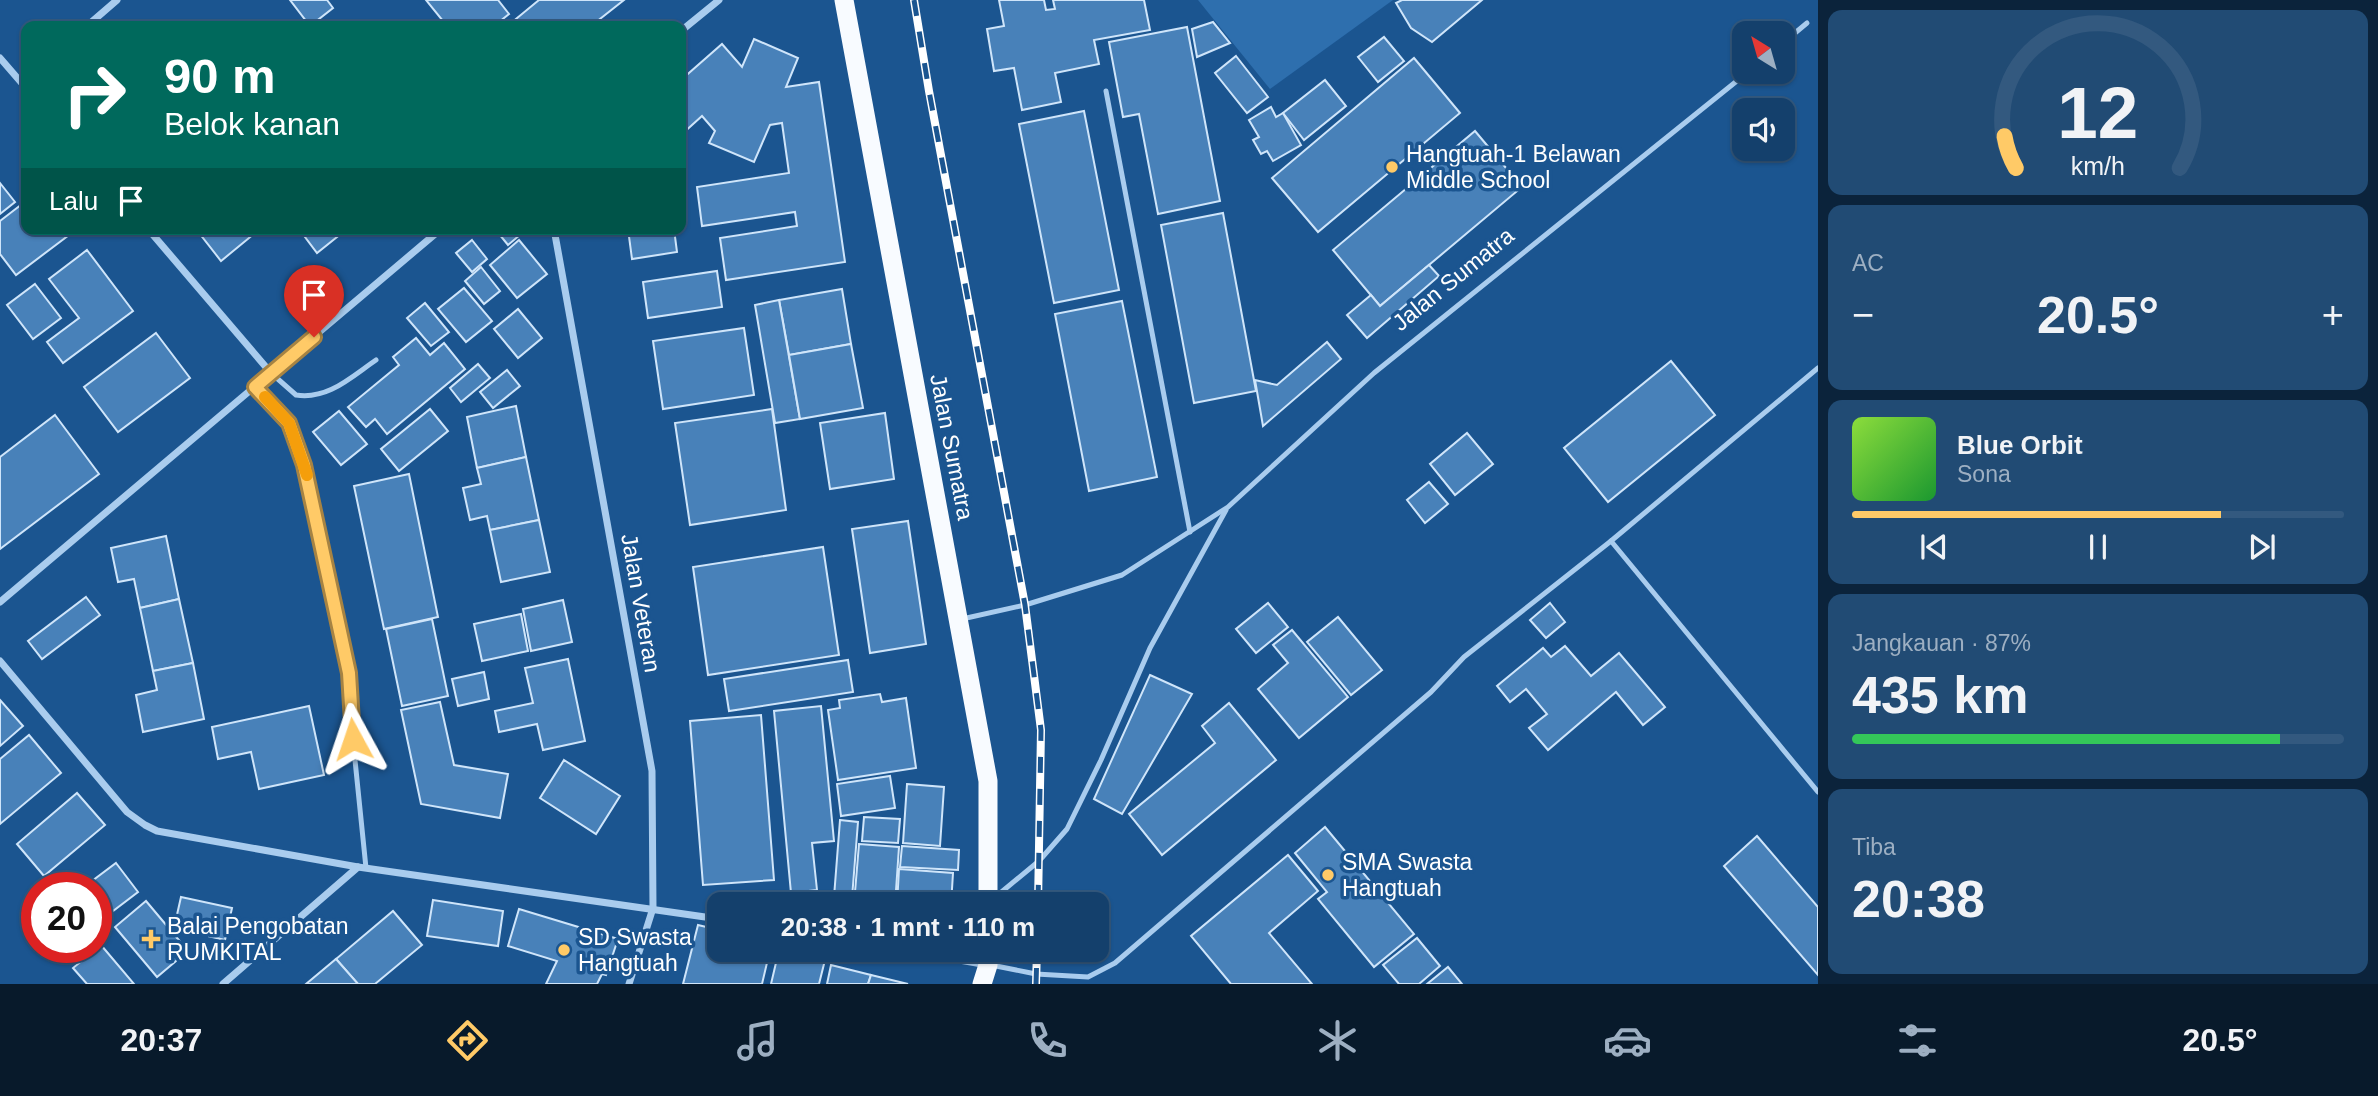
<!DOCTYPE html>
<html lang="id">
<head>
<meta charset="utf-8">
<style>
  body { margin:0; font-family:Helvetica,sans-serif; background:#214b74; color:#f1f3f6; height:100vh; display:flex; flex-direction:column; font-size:26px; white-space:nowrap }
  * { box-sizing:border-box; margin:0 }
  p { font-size:23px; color:#9dafc2 }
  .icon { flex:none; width:38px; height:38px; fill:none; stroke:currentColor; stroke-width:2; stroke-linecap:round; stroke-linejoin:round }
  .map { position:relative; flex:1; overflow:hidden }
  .sheet { display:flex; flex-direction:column; gap:10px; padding:10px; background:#0b233b; width:560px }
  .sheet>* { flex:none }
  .banner { position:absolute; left:21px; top:21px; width:665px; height:214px; border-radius:14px; box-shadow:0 2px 5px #0004,0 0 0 2px #33597f; background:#00695c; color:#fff; overflow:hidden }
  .needle { width:46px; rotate:323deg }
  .buttons { position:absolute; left:1732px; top:21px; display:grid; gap:14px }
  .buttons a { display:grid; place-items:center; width:63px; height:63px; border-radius:14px; background:#14406c; box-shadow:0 2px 5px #0004,0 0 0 2px #33597f; font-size:35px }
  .speed { position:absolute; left:21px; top:872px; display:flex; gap:14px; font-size:35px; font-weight:700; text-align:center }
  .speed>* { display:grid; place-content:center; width:91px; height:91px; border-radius:50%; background:#14406c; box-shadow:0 2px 5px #0004,0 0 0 2px #33597f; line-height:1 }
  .speed .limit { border:10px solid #d22; background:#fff; color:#111 }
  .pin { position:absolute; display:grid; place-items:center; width:60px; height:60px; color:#fff; margin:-72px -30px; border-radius:50% 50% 50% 0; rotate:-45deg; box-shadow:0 0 7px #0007 }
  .pin .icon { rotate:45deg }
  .me { position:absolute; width:77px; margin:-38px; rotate:355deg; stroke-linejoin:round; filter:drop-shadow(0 0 5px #0008) }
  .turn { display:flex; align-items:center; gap:24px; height:147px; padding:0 28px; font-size:32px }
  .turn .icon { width:91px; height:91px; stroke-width:2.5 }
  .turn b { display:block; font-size:49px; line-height:60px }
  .then { display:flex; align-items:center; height:66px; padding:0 28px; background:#0003; gap:14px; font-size:26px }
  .big { font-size:52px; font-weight:800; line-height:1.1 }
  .sheet .widget { flex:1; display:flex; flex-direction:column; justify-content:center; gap:10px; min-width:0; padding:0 24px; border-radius:14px; background:#214b74 }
  .sheet .dial { align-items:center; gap:0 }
  .dial svg { height:182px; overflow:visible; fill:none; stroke:#33597f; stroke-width:7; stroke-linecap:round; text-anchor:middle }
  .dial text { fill:#f1f3f6; stroke:none }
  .song { display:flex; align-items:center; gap:21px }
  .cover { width:84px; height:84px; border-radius:10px; background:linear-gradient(135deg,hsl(90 70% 55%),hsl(130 70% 35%)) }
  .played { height:7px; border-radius:4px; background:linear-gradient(90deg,#ffca67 75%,#33597f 75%) }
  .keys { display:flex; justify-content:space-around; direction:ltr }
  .heat { display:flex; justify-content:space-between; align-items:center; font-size:38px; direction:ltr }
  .charge { height:10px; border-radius:5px; background:linear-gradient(90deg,#34c759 87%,#33597f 0) }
  .trip { position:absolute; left:707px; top:892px; width:402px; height:70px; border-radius:14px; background:#14406c; box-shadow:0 2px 5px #0004,0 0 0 2px #33597f; font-weight:800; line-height:70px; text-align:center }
  .tab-bar { display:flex; height:112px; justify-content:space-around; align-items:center; background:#081a2b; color:#9dafc2 }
  .tab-bar .icon { width:49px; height:49px }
  .tab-bar .current { color:#ffca67 }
  .tab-bar b { font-size:32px; color:#f1f3f6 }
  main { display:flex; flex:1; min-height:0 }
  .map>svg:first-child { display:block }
</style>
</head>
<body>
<main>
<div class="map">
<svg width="1818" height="984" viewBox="0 0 1818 984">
  <rect width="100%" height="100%" fill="#1b5590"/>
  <!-- garden -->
  <polygon fill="#2e6fae" points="1198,0 1393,0 1270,89"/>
  <!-- building -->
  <g fill="#4881b9" stroke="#cfe5fa" stroke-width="2">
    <polygon points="290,0 327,0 333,8 310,26"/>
    <polygon points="426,0 498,0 509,14 494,26 447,26"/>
    <polygon points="539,0 624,0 591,26 514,26 511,23"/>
    <polygon points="999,0 1044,0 1046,10 1055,9 1053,0 1144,0 1150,30 1094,40 1099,64 1055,73 1061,102 1022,110 1014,68 994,71 987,29 1004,26"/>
    <polygon points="1402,0 1482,0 1432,42 1411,28 1396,3"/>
    <polygon points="1213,22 1230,43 1197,57 1192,29"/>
    <polygon points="1187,27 1220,201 1158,214 1139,114 1123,117 1109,42"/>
    <polygon points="1384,37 1404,61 1378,82 1358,57"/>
    <polygon points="754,39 798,58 786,87 819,82 845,262 726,280 720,238 797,226 795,212 702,226 697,187 789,173 782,123 770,125 754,162 709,143 715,131 702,116 681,135 681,80 722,44 742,67"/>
    <polygon points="1236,56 1268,97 1247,113 1215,73"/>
    <polygon points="1414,58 1460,113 1318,232 1272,178"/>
    <polygon points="1325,80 1346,106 1304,140 1283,113"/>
    <polygon points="1271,107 1276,117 1283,113 1301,145 1273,161 1267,151 1261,154 1253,140 1259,137 1249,120"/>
    <polygon points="1084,111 1119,290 1054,303 1019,124"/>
    <polygon points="1475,131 1522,187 1380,306 1333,250"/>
    <polygon points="0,183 15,202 0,214"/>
    <polygon points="26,201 26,229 77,229 16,275 0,254 0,221"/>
    <polygon points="1223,213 1256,391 1194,403 1161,225"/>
    <polygon points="196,229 260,229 221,261"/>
    <polygon points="299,229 347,229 317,253"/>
    <polygon points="495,229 527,229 508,245"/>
    <polygon points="628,229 674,229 677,252 632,259"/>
    <polygon points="472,240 487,259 472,272 456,253"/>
    <polygon points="519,240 547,274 517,298 490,265"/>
    <polygon points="87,250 133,311 63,363 47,342 79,318 49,279"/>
    <polygon points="1429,265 1439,276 1367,338 1347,315 1371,295 1380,306"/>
    <polygon points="481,267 500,291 484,304 465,281"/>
    <polygon points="717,271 722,307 648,318 643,282"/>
    <polygon points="35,284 61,318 33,339 7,305"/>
    <polygon points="464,288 492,321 466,342 438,309"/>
    <polygon points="842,289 851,344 789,355 779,300"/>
    <polygon points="779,300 800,419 775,423 755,305"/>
    <polygon points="1122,301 1157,477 1089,491 1055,314"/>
    <polygon points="425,303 449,332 431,346 407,318"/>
    <polygon points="518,309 542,338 518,358 494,329"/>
    <polygon points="744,328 754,395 663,409 653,341"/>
    <polygon points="156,333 190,378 118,432 84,387"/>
    <polygon points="416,338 430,355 444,343 465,369 387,434 375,419 366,427 348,407 399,365 393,357"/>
    <polygon points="1327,342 1341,359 1263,426 1255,380 1277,385"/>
    <polygon points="851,344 863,408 800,419 789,355"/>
    <polygon points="1671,361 1715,415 1608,502 1564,448"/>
    <polygon points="478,364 490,378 461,402 450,388"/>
    <polygon points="507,370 520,386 493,408 480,392"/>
    <polygon points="516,406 526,457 477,468 467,417"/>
    <polygon points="430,409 448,431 399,471 381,449"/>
    <polygon points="772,409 786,510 690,525 675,423"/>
    <polygon points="339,411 367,444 341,465 313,432"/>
    <polygon points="885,413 894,479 830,489 820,423"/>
    <polygon points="55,415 99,474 0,549 0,457"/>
    <polygon points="1467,433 1493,464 1455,495 1430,464"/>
    <polygon points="526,457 539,520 490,530 487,516 470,520 463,488 481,484 477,468"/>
    <polygon points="409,474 438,617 384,629 354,486"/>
    <polygon points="1429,482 1448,504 1425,523 1407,500"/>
    <polygon points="539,520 550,572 501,582 490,530"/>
    <polygon points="908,521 926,644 870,653 852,529"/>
    <polygon points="166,536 179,599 140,608 134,579 118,582 111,548"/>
    <polygon points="823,547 839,655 708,675 693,567"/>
    <polygon points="86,597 100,615 42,659 28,641"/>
    <polygon points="179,599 193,663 153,671 140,608"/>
    <polygon points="563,600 572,642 531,651 523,609"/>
    <polygon points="1268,603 1288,627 1256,653 1236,629"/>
    <polygon points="1550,603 1565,622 1546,638 1530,620"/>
    <polygon points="521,614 528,651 482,661 474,624"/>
    <polygon points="1338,617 1382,670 1351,695 1307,642"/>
    <polygon points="432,619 448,696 402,706 386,629"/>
    <polygon points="1292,630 1348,697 1299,738 1258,689 1288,663 1273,645"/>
    <polygon points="1565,646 1591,676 1619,653 1665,707 1643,725 1616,692 1548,750 1529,728 1547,714 1526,689 1510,702 1497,686 1543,648 1551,657"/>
    <polygon points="568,659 585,741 543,750 537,724 499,732 495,711 533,703 525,668"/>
    <polygon points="848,660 853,692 729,711 724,679"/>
    <polygon points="193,663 204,719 143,732 136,695 157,690 153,671"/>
    <polygon points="484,672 489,699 458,706 452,679"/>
    <polygon points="1150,675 1192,694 1122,814 1094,799"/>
    <polygon points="880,694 882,702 906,698 916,768 838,780 828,710 840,708 839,700"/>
    <polygon points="0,700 23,726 0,746"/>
    <polygon points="440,702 454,765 508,774 500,818 421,804 401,710"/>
    <polygon points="1229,703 1276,760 1162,855 1129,814 1215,743 1202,726"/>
    <polygon points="309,706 324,775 259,789 251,752 218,759 212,727"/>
    <polygon points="821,706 834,841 812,843 817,890 791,893 774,711"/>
    <polygon points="761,715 774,880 703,885 690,721"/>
    <polygon points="29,735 61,773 0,824 0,759"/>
    <polygon points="564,760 620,796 596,834 540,798"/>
    <polygon points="890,776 895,808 841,816 837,784"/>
    <polygon points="907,784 944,787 940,846 903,843"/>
    <polygon points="77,793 105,825 44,876 17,844"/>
    <polygon points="864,817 900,819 898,843 862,841"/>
    <polygon points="840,820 858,822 852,898 834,897"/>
    <polygon points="1325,827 1414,934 1374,967 1318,899 1327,892 1295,853"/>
    <polygon points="1757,836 1818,907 1818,975 1724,866"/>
    <polygon points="859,844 899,847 895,905 854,904"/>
    <polygon points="902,846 959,850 958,870 900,867"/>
    <polygon points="1288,855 1318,891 1269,933 1312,984 1231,984 1191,936"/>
    <polygon points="116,863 138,892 96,924 96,887 84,887"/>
    <polygon points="899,869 953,873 951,905 897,905"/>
    <polygon points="181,897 232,908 225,940 174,928"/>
    <polygon points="433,900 503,911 498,946 427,936"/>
    <polygon points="146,901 188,951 157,977 115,927"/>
    <polygon points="519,909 618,939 606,975 602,974 597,984 546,984 557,961 508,946"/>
    <polygon points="393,911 422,945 375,984 358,984 336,959"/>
    <polygon points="698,925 719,930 719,950 770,950 762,984 683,984"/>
    <polygon points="1417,938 1440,966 1419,984 1399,984 1383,965"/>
    <polygon points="101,945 134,984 87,984 73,968"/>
    <polygon points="779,950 825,960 819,984 771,984"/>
    <polygon points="336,959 358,984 306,984"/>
    <polygon points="831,965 871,975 868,984 827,984"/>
    <polygon points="1448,967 1462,984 1427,984"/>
    <polygon points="871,975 908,984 868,984"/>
  </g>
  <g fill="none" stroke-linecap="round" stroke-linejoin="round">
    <!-- service -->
    <g stroke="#a9ccee" stroke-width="5">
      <polyline points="1783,43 1807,23"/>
      <polyline points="1106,91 1190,532"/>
      <path d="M 271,373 L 296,395 C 328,400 351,377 376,360"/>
      <polyline points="255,387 289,423 304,465 349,673 350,711 366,868"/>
      <polyline points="1611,541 1818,792"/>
      <polyline points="962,619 1025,605 1122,575 1228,507 1374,373 1748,72"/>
      <polyline points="993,899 1039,861 1067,829 1101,760 1150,648 1226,510"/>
      <polyline points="991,965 1036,974 1088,977 1115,963 1431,692 1464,657 1611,541 1818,368"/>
    </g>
    <!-- minor -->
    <g stroke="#a9ccee" stroke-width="7">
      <polyline points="87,26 117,0"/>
      <polyline points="681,31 719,0"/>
      <polyline points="0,58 26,88"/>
      <polyline points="148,229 271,373"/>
      <polyline points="554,229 652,771 653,908 629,984"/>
      <polyline points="0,602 441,229"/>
      <polyline points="0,661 127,812 145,825 157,831 358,867 719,919"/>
      <polyline points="902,950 988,965"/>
      <polyline points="223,984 358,867"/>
    </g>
    <!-- trunk -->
    <g stroke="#f8fbff" stroke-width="19">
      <polyline points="844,0 988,781 988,905"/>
      <polyline points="982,984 988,965 988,950"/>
    </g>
    <defs>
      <g id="rail">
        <polyline points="914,0 929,91 1025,605 1041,730 1038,905"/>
        <polyline points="1036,984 1037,950"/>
      </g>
    </defs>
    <!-- rail casing -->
    <use href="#rail" stroke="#fff" stroke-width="8"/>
    <!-- rail -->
    <use href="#rail" stroke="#1b5590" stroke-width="5" stroke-dasharray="16" stroke-linecap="butt"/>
  </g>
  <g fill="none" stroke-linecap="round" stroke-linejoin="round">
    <defs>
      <polyline id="route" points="314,337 255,387 289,423 304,465 349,673 353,739"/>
    </defs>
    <!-- route casing -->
    <use href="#route" stroke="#a68343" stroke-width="18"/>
    <!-- route -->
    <use href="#route" stroke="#ffca67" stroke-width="12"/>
    <!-- slow -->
    <polyline stroke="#f59e0b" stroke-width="12" points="265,397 289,423 307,475"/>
  </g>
  <!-- markers -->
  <g fill="#ffca67" stroke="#1b5590" stroke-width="2.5">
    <circle cx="1392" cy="167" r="7"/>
    <circle cx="1328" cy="875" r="7"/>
    <path d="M147.5 928.5h7v7h7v7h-7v7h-7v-7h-7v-7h7z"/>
    <circle cx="564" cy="950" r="7"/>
  </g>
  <g text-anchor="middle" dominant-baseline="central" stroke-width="7" stroke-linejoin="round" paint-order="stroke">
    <!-- poi labels -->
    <g font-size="23" fill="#fff" stroke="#1b5590" text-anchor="start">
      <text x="1406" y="154">Hangtuah-1 Belawan<tspan x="1406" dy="26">Middle School</tspan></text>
      <text x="1342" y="862">SMA Swasta<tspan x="1342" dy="26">Hangtuah</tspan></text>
      <text x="167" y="926">Balai Pengobatan<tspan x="167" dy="26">RUMKITAL</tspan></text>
      <text x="578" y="937">SD Swasta<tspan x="578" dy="26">Hangtuah</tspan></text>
    </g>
    <!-- street labels -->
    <g font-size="23" fill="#fff" stroke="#1b5590">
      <text transform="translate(1453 279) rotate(-39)">Jalan Sumatra</text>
      <text transform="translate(952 447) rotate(79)">Jalan Sumatra</text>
      <text transform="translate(641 603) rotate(80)">Jalan Veteran</text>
    </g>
  </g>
</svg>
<div class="buttons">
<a><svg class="needle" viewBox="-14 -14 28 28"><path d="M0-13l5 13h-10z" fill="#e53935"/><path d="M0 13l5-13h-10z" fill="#9dafc2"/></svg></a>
<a><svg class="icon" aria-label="sound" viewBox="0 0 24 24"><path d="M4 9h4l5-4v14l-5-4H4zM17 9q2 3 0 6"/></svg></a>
</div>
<div class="speed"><div class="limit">20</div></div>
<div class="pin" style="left:314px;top:337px;background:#d93025"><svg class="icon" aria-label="arrive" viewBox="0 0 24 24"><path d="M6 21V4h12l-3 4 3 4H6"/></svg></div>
<svg class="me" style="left:353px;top:739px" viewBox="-20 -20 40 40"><path d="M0-17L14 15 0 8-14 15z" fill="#ffca67" stroke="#fff" stroke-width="4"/></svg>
<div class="trip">20:38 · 1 mnt · 110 m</div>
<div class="banner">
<div class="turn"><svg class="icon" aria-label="right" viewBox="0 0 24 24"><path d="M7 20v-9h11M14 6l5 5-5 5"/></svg><div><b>90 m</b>Belok kanan</div></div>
<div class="then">Lalu<svg class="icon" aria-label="arrive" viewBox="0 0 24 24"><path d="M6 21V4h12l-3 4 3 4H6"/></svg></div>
</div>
</div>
<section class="sheet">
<div class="widget dial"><svg viewBox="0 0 100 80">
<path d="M14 69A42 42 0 1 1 86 69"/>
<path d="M14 69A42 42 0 0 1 9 55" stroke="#ffca67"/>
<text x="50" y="56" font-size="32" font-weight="700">12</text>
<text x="50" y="72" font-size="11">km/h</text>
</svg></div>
<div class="widget"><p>AC</p>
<div class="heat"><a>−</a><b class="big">20.5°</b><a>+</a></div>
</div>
<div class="widget">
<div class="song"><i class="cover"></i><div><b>Blue Orbit</b><p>Sona</p></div></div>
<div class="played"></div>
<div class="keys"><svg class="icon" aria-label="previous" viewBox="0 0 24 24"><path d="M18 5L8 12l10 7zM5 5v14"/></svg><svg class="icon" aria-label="pause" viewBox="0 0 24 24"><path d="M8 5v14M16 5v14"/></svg><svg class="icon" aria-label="next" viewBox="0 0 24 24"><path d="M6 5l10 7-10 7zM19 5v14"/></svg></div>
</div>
<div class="widget"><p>Jangkauan · 87%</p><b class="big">435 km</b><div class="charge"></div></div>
<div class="widget"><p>Tiba</p><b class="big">20:38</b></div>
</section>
</main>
<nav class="tab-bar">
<b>20:37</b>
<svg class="icon current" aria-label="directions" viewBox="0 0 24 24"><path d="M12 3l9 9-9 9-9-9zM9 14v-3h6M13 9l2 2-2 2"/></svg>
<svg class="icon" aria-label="music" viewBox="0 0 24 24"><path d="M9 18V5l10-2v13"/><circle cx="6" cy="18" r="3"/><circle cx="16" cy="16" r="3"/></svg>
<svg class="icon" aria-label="phone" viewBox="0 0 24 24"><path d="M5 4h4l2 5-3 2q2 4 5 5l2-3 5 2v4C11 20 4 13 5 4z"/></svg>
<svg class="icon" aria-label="climate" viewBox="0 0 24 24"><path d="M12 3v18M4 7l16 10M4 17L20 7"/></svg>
<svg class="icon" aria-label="car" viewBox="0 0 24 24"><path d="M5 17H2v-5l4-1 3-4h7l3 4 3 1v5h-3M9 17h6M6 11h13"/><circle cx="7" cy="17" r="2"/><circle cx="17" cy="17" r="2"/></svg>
<svg class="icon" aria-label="filters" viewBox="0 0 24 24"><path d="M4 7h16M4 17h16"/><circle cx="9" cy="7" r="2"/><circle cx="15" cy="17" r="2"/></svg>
<b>20.5°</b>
</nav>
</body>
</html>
